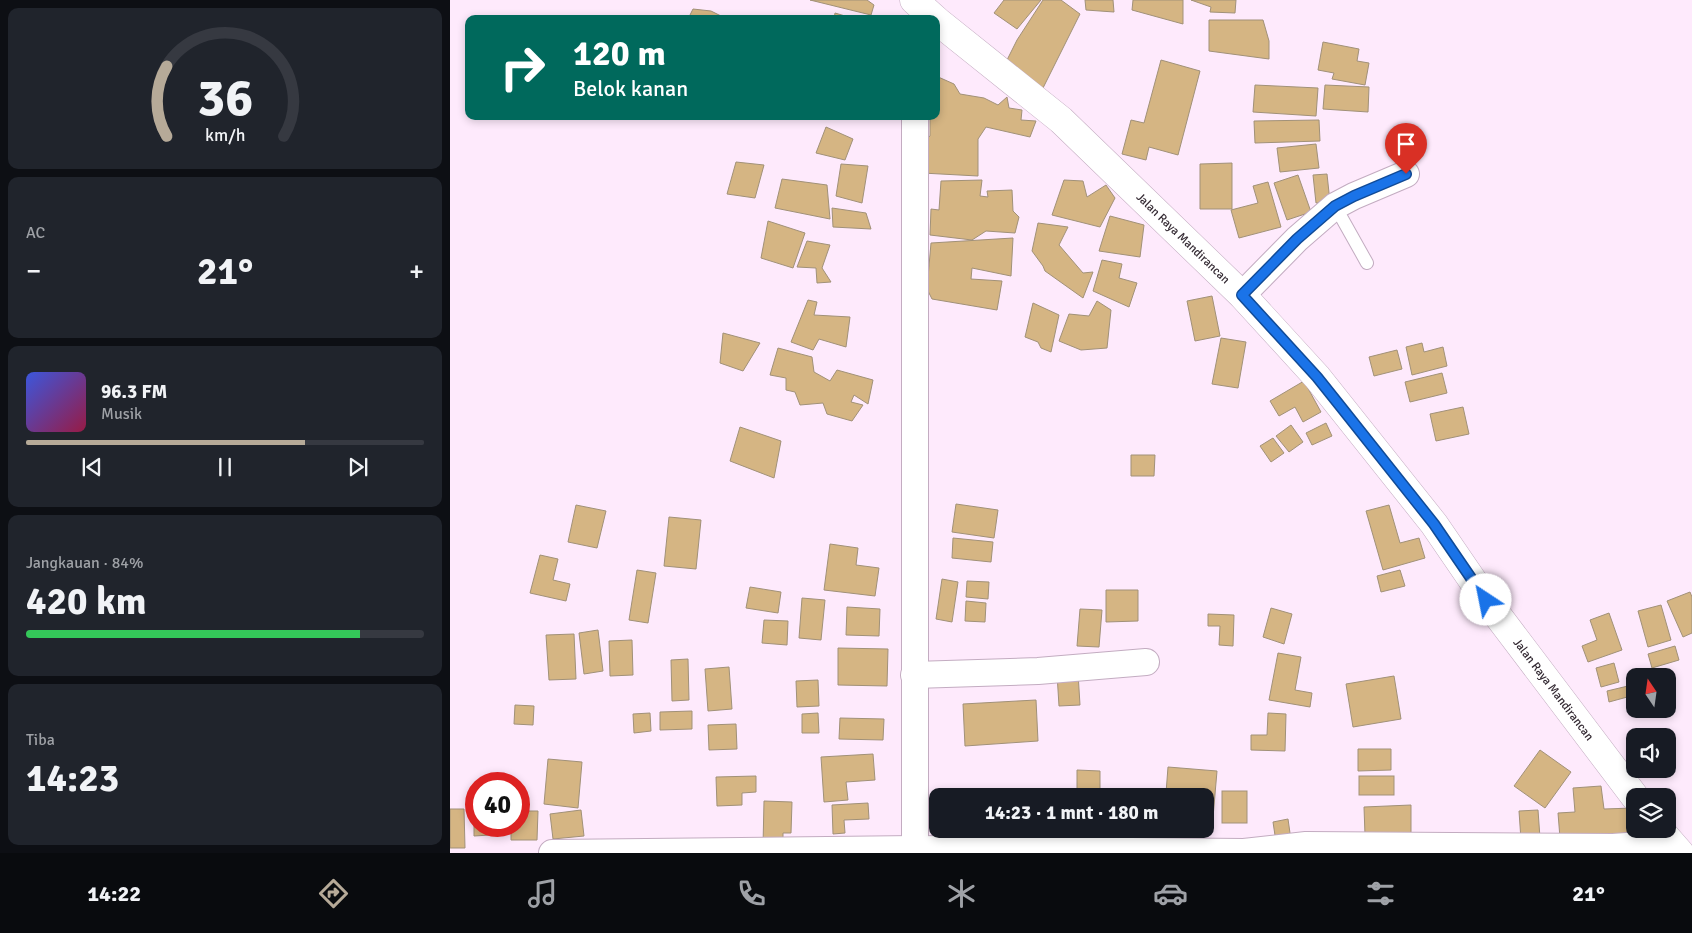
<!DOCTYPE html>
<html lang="id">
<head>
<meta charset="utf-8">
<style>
  body { margin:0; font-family:Signika,sans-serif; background:#20242c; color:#f1f3f6; height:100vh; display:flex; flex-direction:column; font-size:19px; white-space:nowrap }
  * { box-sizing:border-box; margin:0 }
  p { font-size:16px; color:#9ea1a6 }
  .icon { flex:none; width:28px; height:28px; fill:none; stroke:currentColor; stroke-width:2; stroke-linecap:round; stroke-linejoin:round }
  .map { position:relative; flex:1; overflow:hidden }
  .side { display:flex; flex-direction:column; gap:8px; padding:8px; background:#0d0f14; width:450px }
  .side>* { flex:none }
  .hud { position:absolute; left:15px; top:15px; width:475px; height:105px; border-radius:10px; box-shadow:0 2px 8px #0003; background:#00695c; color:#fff; overflow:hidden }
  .needle { width:32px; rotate:347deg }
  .controls { position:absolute; left:1176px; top:668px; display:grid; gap:10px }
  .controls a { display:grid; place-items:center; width:50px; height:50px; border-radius:10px; background:#171b24; box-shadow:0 2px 8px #0003; font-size:25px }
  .speed { position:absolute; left:15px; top:772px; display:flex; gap:10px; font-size:25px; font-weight:700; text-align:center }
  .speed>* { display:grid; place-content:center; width:65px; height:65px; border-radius:50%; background:#171b24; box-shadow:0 2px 8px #0003; line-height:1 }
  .speed .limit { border:8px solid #d22; background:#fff; color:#111 }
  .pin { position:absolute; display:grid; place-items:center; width:42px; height:42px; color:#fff; margin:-51px -21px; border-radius:50% 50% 50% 0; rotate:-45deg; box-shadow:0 0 5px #0007 }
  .pin .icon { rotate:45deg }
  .me { position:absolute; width:55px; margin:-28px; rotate:326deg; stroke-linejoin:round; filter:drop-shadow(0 0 4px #0008) }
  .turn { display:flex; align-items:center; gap:18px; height:105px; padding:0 25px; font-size:22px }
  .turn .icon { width:65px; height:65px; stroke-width:2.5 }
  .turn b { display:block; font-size:35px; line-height:42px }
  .big { font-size:38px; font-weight:800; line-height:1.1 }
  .side .card { flex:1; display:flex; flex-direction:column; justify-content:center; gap:8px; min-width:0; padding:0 18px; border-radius:10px; background:#20242c }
  .side .dial { align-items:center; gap:0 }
  .dial svg { height:130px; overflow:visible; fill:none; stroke:#363941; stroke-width:7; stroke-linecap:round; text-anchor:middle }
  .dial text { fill:#f1f3f6; stroke:none }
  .song { display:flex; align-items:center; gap:15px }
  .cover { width:60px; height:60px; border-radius:8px; background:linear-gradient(135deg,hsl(230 70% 55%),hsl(340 70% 35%)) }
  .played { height:5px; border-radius:2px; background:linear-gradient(90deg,#b6aa98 70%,#363941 70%) }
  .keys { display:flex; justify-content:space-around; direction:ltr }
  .heat { display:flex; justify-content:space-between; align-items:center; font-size:28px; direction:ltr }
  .charge { height:8px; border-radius:4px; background:linear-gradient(90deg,#34c759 84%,#363941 0) }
  .trip { position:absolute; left:479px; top:788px; width:285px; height:50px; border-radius:10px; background:#171b24; box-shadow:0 2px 8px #0003; font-weight:800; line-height:50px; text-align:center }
  .menu { display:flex; height:80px; justify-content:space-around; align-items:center; background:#090b0e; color:#9ea1a6 }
  .menu .icon { width:35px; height:35px }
  .menu .active { color:#b6aa98 }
  .menu b { font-size:22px; color:#f1f3f6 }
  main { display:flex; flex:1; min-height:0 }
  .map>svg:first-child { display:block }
</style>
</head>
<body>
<main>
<section class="side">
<div class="card dial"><svg viewBox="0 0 100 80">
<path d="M14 69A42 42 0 1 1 86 69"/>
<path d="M14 69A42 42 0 0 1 14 26" stroke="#b6aa98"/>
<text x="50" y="56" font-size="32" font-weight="700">36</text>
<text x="50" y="72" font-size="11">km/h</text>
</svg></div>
<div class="card"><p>AC</p>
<div class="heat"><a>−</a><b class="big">21°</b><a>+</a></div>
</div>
<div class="card">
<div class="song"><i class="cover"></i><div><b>96.3 FM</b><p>Musik</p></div></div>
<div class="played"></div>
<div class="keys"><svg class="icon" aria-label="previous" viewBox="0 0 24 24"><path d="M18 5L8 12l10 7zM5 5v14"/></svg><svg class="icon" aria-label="pause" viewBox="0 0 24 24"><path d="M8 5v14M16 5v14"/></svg><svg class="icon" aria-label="next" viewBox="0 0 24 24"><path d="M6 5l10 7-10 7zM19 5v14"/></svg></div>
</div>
<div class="card"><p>Jangkauan · 84%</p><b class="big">420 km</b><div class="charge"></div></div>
<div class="card"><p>Tiba</p><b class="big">14:23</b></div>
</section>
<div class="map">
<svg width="1242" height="853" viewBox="0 0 1242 853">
  <rect width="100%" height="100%" fill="#feeafc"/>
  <!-- building -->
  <g fill="#d5b583" stroke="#a19178">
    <polygon points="360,0 417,0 424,5 421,15"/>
    <polygon points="554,0 591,0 567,29 544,13"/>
    <polygon points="593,0 611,0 630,14 592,90 557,60 567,40"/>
    <polygon points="635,0 663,0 664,12 636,10"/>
    <polygon points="683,0 733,0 733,24 682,10"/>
    <polygon points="741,0 786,0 785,13 760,12 761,7"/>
    <polygon points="243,9 261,11 277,19 238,19"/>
    <polygon points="385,13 405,19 384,19"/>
    <polygon points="759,20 813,20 819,41 819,59 759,51"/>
    <polygon points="873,42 909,49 907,61 919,63 915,85 882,79 884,73 868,70"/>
    <polygon points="711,60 750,71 728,155 699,147 696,160 672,154 681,120 694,123"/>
    <polygon points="486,76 504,84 510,94 534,98 548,105 557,97 559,108 572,110 571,120 586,121 580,137 536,127 528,139 528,176 472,173 476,139 480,136 480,116 486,116"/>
    <polygon points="805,85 868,88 866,116 803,112"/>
    <polygon points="875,85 919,87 918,112 873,109"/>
    <polygon points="869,120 870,141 805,143 804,121"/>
    <polygon points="376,127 403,139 395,160 366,153"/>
    <polygon points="866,144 869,168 830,172 827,148"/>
    <polygon points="286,162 314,165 305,198 277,194"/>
    <polygon points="782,163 782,209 750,209 750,164"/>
    <polygon points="391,164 418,166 412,203 386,196"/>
    <polygon points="877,174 880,202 866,203 863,175"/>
    <polygon points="848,175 861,212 837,220 824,183"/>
    <polygon points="332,179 377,185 380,219 325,208"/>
    <polygon points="532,180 530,196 538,197 537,191 562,190 563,211 569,217 565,233 536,231 522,240 480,235 481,209 489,210 491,181"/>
    <polygon points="614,180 633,181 637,197 656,185 665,198 650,227 602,215"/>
    <polygon points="818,182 831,227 789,238 781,210 808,203 803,186"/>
    <polygon points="382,208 416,213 421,229 383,227"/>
    <polygon points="660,216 694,225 690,257 649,251"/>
    <polygon points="318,221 355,233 343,268 311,258"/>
    <polygon points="588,223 618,227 609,245 633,273 643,272 633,298 595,271 593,266 582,251"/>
    <polygon points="563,238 561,276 522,268 521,279 552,281 547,310 482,299 477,289 481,243"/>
    <polygon points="357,241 380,245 372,268 381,282 367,283 366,268 347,267"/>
    <polygon points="652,260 672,264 669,278 687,283 679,307 643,291"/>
    <polygon points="762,296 770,336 745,341 737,301"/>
    <polygon points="358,300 367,302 364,315 400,317 396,347 369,339 363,350 341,342"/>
    <polygon points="647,301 661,310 657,348 631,350 609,341 619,314 639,316"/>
    <polygon points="583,303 609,315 601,352 591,348 588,342 575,337"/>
    <polygon points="273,333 310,343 293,371 270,363"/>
    <polygon points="771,338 796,342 788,388 762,384"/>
    <polygon points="972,343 974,352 993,347 997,366 962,375 956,347"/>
    <polygon points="328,348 362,357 364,372 380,381 387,370 423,380 418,404 404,395 401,402 413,405 402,421 377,414 373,403 350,405 345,392 336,390 336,378 320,375"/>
    <polygon points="947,350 952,369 924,376 919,357"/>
    <polygon points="992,373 997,393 960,402 955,382"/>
    <polygon points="854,381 871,412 853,422 845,407 829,416 820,401"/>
    <polygon points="1013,407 1019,434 986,441 980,414"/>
    <polygon points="876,423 882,436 862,445 856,433"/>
    <polygon points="841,425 853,442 839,452 826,436"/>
    <polygon points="290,427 331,441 324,478 280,461"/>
    <polygon points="823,438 834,453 821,462 810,446"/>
    <polygon points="681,455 705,455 704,476 681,476"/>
    <polygon points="506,504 548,510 544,538 502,532"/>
    <polygon points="126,505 156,511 147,548 118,542"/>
    <polygon points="939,505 950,543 969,538 975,558 933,570 916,511"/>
    <polygon points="219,517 251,520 246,569 214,566"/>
    <polygon points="503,538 543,542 541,562 502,558"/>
    <polygon points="380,544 408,548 406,565 429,568 425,596 374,590"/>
    <polygon points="90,555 108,559 103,580 120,584 116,601 80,593"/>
    <polygon points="187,570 206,573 198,623 179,620"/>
    <polygon points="950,570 955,586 931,592 927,576"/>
    <polygon points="492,579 508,582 502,622 486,619"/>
    <polygon points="517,581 539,582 538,599 516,597"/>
    <polygon points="300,587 331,592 328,613 296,608"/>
    <polygon points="656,590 688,590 688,621 656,622"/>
    <polygon points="1240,592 1242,597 1242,633 1233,637 1217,601"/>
    <polygon points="352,598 375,600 371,640 349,638"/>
    <polygon points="516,601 536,603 535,622 515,621"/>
    <polygon points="1211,605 1221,640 1198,647 1188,611"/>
    <polygon points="397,607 430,609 429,636 396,635"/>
    <polygon points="821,608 842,614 834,644 813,637"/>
    <polygon points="630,609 652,610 649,647 627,646"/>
    <polygon points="1159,613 1172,650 1138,662 1132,646 1147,640 1140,620"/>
    <polygon points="758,614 784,615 783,646 769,645 770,626 758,626"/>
    <polygon points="314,620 338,621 337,645 312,643"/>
    <polygon points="148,630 153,671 134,674 129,633"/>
    <polygon points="124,634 126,679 99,680 96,635"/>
    <polygon points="182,640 183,675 160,676 159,641"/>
    <polygon points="1225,646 1229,660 1202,668 1198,654"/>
    <polygon points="388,648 438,649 437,686 388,685"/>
    <polygon points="828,653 851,657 845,690 862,693 860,707 819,700"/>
    <polygon points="238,659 239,700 222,701 221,660"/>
    <polygon points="1164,663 1169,682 1151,687 1146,668"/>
    <polygon points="279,667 282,709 258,711 255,669"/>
    <polygon points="628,673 630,705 609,706 607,674"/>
    <polygon points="944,676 951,719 903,727 896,684"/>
    <polygon points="368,680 369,706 347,707 346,681"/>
    <polygon points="1178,686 1181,696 1159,702 1157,691"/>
    <polygon points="586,700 588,741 515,746 513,704"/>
    <polygon points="65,705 84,706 83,725 64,724"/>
    <polygon points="242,711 242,729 210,730 210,712"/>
    <polygon points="200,713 201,731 184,733 183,714"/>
    <polygon points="368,713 369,733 352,733 352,714"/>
    <polygon points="818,713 836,714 835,751 801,750 801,735 817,735"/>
    <polygon points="390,718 434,719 433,740 389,739"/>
    <polygon points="286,724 287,749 259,750 258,725"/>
    <polygon points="908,749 941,749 941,770 908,771"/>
    <polygon points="1090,750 1121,772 1095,808 1064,786"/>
    <polygon points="423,754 425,780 396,782 398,800 374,802 371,757"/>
    <polygon points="98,759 132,762 128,808 94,804"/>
    <polygon points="718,767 767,771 762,829 755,829 755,796 716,793"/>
    <polygon points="627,770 650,771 650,796 627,796"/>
    <polygon points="306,776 306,792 292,793 292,805 267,806 266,777"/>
    <rect x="909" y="776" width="35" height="19"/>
    <polygon points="1151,786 1154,809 1183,808 1185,833 1110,838 1108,813 1125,812 1123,788"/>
    <rect x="772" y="791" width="25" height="32"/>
    <polygon points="314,801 342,802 341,833 333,833 333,846 313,846"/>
    <polygon points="418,803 419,819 394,820 395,833 383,834 382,805"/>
    <polygon points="961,805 961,834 915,835 914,807"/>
    <polygon points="24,807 26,807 26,826 40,826 40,835 24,836"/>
    <polygon points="0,809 14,809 15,848 0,848"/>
    <polygon points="131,810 134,836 103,839 100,814"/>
    <polygon points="1088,810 1090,838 1071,840 1069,811"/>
    <polygon points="69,811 88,811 87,840 61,840 61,826 69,826"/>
    <polygon points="838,819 841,840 826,842 823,822"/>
    <polygon points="557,829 581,829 580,832 557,831"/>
    <polygon points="589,829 612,829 612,833 589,831"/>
  </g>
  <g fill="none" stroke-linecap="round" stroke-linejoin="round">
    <defs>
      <polyline id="service" points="885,206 917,263"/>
      <g id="minor">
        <polyline points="792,295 847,239 885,206 904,196 956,174"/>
        <polyline points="464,675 588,671 696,662"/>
        <polyline points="102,853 465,849 794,852 856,845 1163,847 1219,843"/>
        <polyline points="465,853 465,116"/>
      </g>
      <g id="tertiary">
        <polyline points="464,0 485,19"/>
        <path id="s1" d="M 486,20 L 611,120 L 792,295 L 867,377 L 984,524 L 1036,600 L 1185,797"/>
        <polyline points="1209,829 1230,853"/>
      </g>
    </defs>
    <!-- service casing -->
    <use href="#service" stroke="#c3acc1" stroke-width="14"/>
    <!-- minor casing -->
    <use href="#minor" stroke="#c3acc1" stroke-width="28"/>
    <!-- tertiary casing -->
    <use href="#tertiary" stroke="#c3acc1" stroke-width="29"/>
    <!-- service -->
    <use href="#service" stroke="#fff" stroke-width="12"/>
    <!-- minor -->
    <use href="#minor" stroke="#fff" stroke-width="26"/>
    <!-- tertiary -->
    <use href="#tertiary" stroke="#fff" stroke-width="28"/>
  </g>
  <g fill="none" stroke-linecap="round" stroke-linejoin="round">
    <defs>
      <polyline id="route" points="956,174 904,196 885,206 847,239 792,295 867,377 891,407 984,524 1036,600"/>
    </defs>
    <!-- route casing -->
    <use href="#route" stroke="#114b97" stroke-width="12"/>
    <!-- route -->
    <use href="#route" stroke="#1a73e8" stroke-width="9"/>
  </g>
  <g text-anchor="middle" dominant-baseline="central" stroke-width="4" stroke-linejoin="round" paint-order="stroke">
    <!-- street labels -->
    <g font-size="12" fill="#342a33" stroke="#fff">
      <text stroke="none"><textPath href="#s1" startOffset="330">Jalan Raya Mandirancan</textPath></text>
      <text stroke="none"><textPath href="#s1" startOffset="915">Jalan Raya Mandirancan</textPath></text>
    </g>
  </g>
</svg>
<div class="controls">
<a><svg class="needle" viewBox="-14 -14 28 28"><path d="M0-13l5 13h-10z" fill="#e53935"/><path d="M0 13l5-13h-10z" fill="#9ea1a6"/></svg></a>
<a><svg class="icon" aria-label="sound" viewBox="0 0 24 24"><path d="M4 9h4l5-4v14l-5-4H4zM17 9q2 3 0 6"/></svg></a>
<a><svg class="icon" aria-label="layers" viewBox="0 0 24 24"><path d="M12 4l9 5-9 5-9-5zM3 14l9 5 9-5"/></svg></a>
</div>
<div class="speed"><div class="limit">40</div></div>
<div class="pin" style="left:956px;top:174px;background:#d93025"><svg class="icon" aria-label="arrive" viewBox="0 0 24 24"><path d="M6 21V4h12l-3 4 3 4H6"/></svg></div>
<svg class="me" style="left:1036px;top:600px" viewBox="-20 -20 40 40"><circle r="19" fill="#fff"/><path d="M0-13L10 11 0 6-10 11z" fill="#1a73e8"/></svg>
<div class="trip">14:23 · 1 mnt · 180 m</div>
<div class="hud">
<div class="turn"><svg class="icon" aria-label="right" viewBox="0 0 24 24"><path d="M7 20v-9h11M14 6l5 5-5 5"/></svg><div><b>120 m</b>Belok kanan</div></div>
</div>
</div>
</main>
<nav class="menu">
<b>14:22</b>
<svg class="icon active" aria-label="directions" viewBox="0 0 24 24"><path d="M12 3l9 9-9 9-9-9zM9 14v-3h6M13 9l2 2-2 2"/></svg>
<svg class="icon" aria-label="music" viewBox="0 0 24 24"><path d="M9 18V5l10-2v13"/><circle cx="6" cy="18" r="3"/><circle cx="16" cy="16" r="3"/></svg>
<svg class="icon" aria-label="phone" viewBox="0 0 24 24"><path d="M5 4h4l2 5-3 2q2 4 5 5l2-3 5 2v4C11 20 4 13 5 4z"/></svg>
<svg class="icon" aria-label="climate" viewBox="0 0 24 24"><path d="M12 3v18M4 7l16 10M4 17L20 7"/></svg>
<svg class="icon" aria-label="car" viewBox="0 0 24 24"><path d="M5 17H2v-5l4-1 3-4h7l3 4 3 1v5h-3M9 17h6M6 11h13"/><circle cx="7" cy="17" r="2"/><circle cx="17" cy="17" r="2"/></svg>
<svg class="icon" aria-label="filters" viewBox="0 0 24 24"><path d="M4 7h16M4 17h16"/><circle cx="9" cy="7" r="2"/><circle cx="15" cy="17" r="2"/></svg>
<b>21°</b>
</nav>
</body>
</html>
